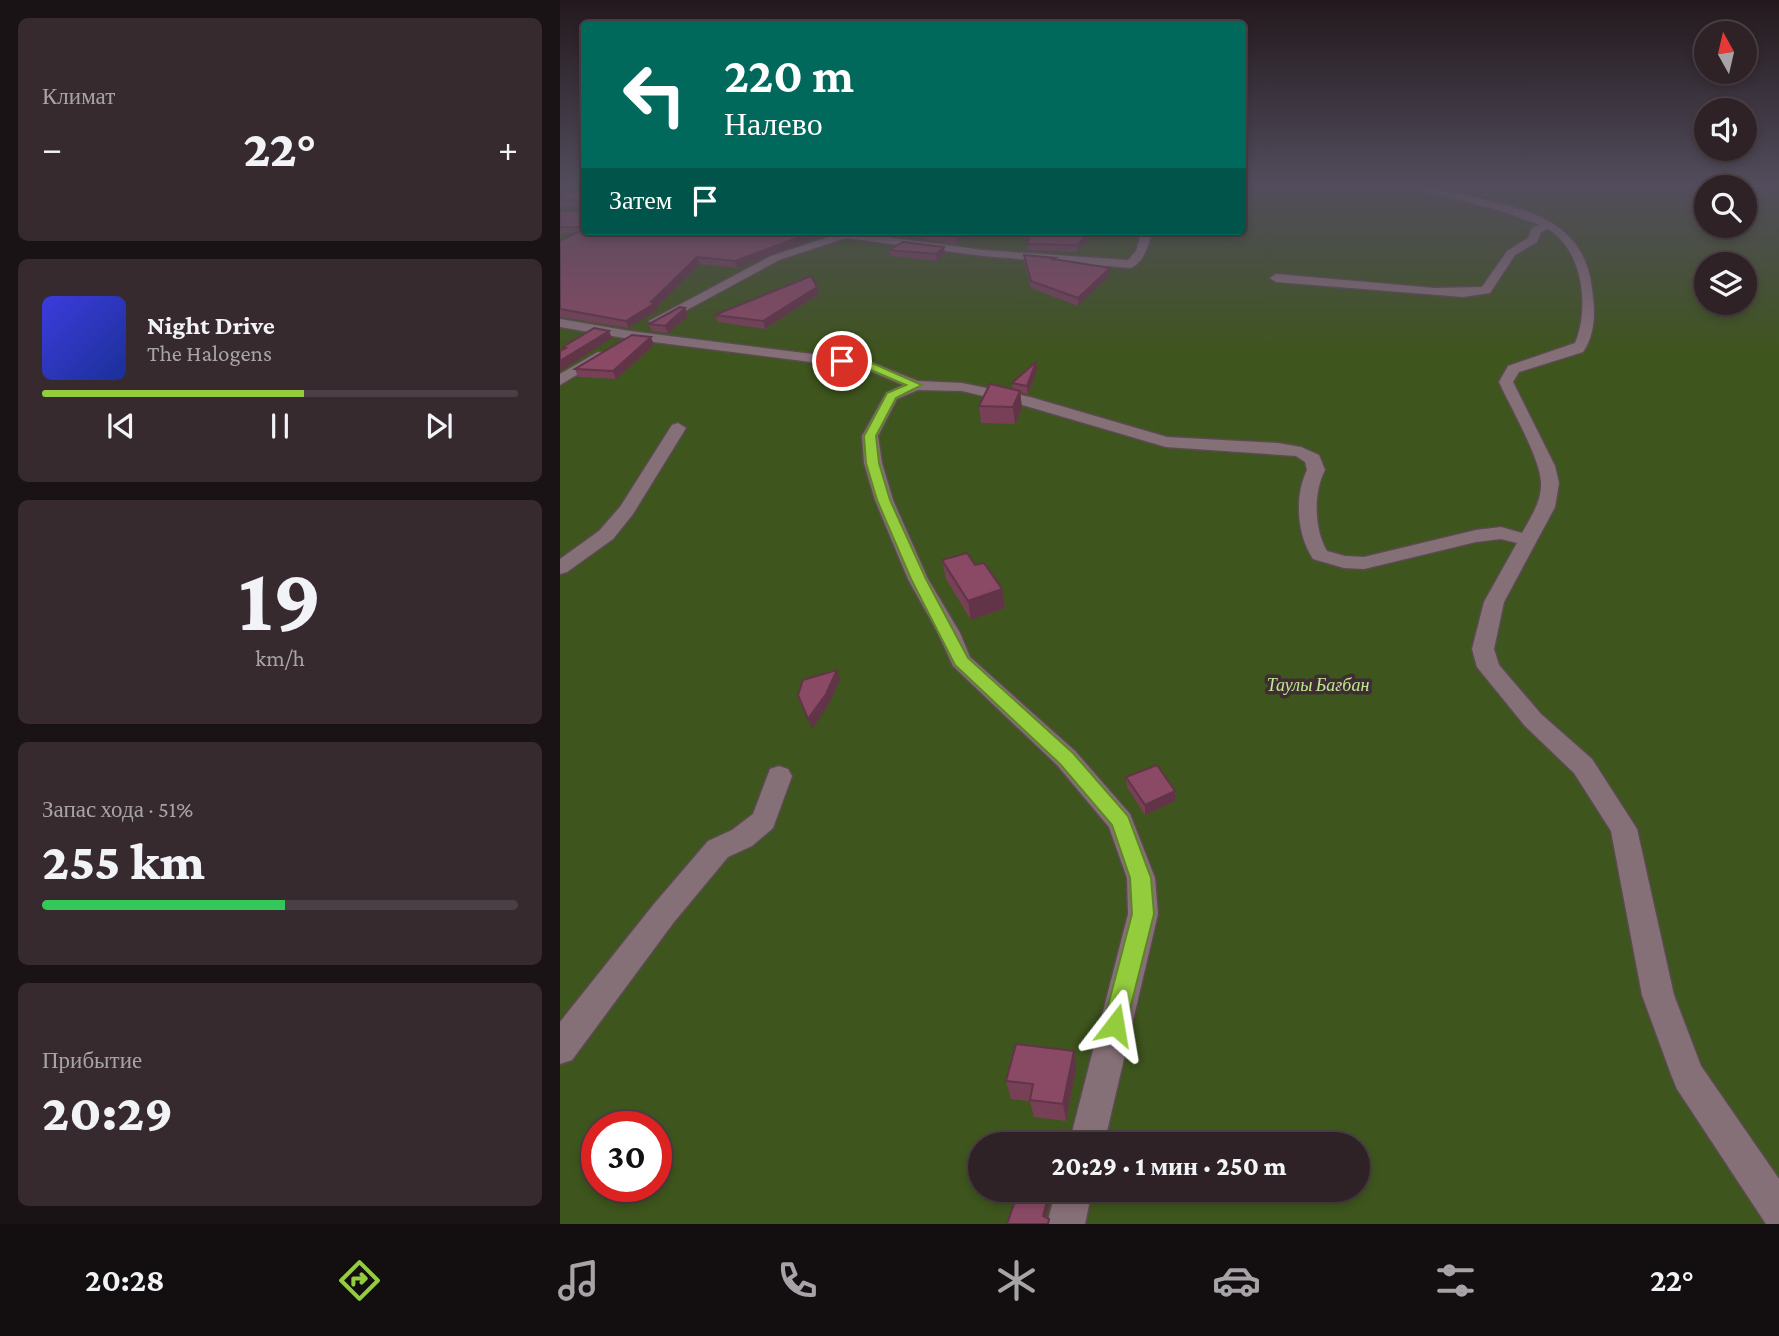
<!DOCTYPE html>
<html lang="ru">
<head>
<meta charset="utf-8">
<style>
  body { margin:0; font-family:"Crimson Pro",serif; background:#372a2f; color:#f1f3f6; height:100vh; display:flex; flex-direction:column; font-size:26px; white-space:nowrap }
  * { box-sizing:border-box; margin:0 }
  p { font-size:23px; color:#a7a4a7 }
  .icon { flex:none; width:38px; height:38px; fill:none; stroke:currentColor; stroke-width:2; stroke-linecap:round; stroke-linejoin:round }
  .map { position:relative; flex:1; overflow:hidden }
  .sheet { display:flex; flex-direction:column; gap:18px; padding:18px; background:#1a1315; width:560px }
  .sheet>* { flex:none }
  .hud { position:absolute; left:21px; top:21px; width:665px; height:214px; border-radius:7px; box-shadow:0 4px 10px #0003,0 0 0 2px #4a3f44; background:#00695c; color:#fff; overflow:hidden }
  .needle { width:46px; rotate:352deg }
  .fabs { position:absolute; left:1134px; top:21px; display:grid; gap:14px }
  .fabs a { display:grid; place-items:center; width:63px; height:63px; border-radius:50%; background:#2f2227; box-shadow:0 4px 10px #0003,0 0 0 2px #4a3f44; font-size:35px }
  .speed { position:absolute; left:21px; top:1111px; display:flex; gap:14px; font-size:35px; font-weight:700; text-align:center }
  .speed>* { display:grid; place-content:center; width:91px; height:91px; border-radius:50%; background:#2f2227; box-shadow:0 4px 10px #0003,0 0 0 2px #4a3f44; line-height:1 }
  .speed .limit { border:10px solid #d22; background:#fff; color:#111 }
  .pin { position:absolute; display:grid; place-items:center; width:60px; height:60px; color:#fff; margin:-30px; border:4px solid #fff; border-radius:50%; box-shadow:0 2px 7px #0007 }
  .me { position:absolute; width:77px; margin:-38px; rotate:14deg; stroke-linejoin:round; filter:drop-shadow(0 0 5px #0008) }
  .turn { display:flex; align-items:center; gap:24px; height:147px; padding:0 28px; font-size:32px }
  .turn .icon { width:91px; height:91px; stroke-width:2.5 }
  .turn b { display:block; font-size:49px; line-height:60px }
  .then { display:flex; align-items:center; height:66px; padding:0 28px; background:#0003; gap:14px; font-size:26px }
  .big { font-size:52px; font-weight:800; line-height:1.1 }
  .sheet .widget { flex:1; display:flex; flex-direction:column; justify-content:center; gap:10px; min-width:0; padding:0 24px; border-radius:10px; background:#372a2f }
  .sheet .dial { align-items:center; gap:0 }
  .dial b { font-size:91px; line-height:1 }
  .song { display:flex; align-items:center; gap:21px }
  .cover { width:84px; height:84px; border-radius:10px; background:linear-gradient(135deg,hsl(240 70% 55%),hsl(230 70% 35%)) }
  .played { height:7px; border-radius:4px; background:linear-gradient(90deg,#93cc3d 55%,#4a3f44 55%) }
  .keys { display:flex; justify-content:space-around; direction:ltr }
  .heat { display:flex; justify-content:space-between; align-items:center; font-size:38px; direction:ltr }
  .charge { height:10px; border-radius:5px; background:linear-gradient(90deg,#34c759 51%,#4a3f44 0) }
  .trip { position:absolute; left:408px; top:1132px; width:402px; height:70px; border-radius:35px; background:#2f2227; box-shadow:0 4px 10px #0003,0 0 0 2px #4a3f44; font-weight:800; line-height:70px; text-align:center }
  .tab-bar { display:flex; height:112px; justify-content:space-around; align-items:center; background:#130e10; color:#a7a4a7 }
  .tab-bar .icon { width:49px; height:49px }
  .tab-bar .active { color:#93cc3d }
  .tab-bar b { font-size:32px; color:#f1f3f6 }
  main { display:flex; flex:1; min-height:0 }
  .map>svg:first-child { display:block }
</style>
</head>
<body>
<main>
<section class="sheet">
<div class="widget"><p>Климат</p>
<div class="heat"><a>−</a><b class="big">22°</b><a>+</a></div>
</div>
<div class="widget">
<div class="song"><i class="cover"></i><div><b>Night Drive</b><p>The Halogens</p></div></div>
<div class="played"></div>
<div class="keys"><svg class="icon" aria-label="previous" viewBox="0 0 24 24"><path d="M18 5L8 12l10 7zM5 5v14"/></svg><svg class="icon" aria-label="pause" viewBox="0 0 24 24"><path d="M8 5v14M16 5v14"/></svg><svg class="icon" aria-label="next" viewBox="0 0 24 24"><path d="M6 5l10 7-10 7zM19 5v14"/></svg></div>
</div>
<div class="widget dial"><b>19</b><p>km/h</p></div>
<div class="widget"><p>Запас хода · 51%</p><b class="big">255 km</b><div class="charge"></div></div>
<div class="widget"><p>Прибытие</p><b class="big">20:29</b></div>
</section>
<div class="map">
<svg width="1219" height="1224" viewBox="0 0 1219 1224">
  <rect width="100%" height="100%" fill="#3f2d34"/>
  <!-- green -->
  <path fill="#3e551d" fill-rule="evenodd" d="M 0,186 L 24,186 L 24,231 L 682,231 L 683,186 L 1219,186 L 1219,1224 L 0,1224 ZM 1146,187 L 1185,187 L 1185,226 L 1146,226 ZM 1146,264 L 1185,264 L 1185,303 L 1146,303 ZM 37,1127 L 96,1127 L 96,1186 L 37,1186 ZM 420,1144 L 798,1144 L 798,1190 L 420,1190 Z"/>
  <g fill="none" stroke-linecap="round" stroke-linejoin="round">
    <defs>
      <g id="minor">
        <path d="M 863,186 L 873,186 C 882,192 897,193 909,196 C 967,210 1024,219 1032,289 C 1035,311 1036,333 1023,352 L 959,372 L 953,382 L 995,466 L 999,483 L 995,507 L 944,602 L 934,649 L 939,665 L 981,714 L 1032,759 L 1077,829 L 1114,995 L 1141,1066 L 1219,1179 L 1219,1224 L 1206,1224 L 1117,1089 L 1112,1077 L 1082,995 L 1051,831 L 1014,773 L 965,726 L 917,667 L 912,649 L 924,602 L 957,543 L 941,539 L 916,542 L 804,569 L 784,568 L 753,559 C 737,535 734,497 747,470 L 745,462 L 736,456 L 606,447 L 466,406 L 402,391 L 358,390 L 337,399 L 318,436 L 322,463 L 333,500 L 368,579 L 400,633 L 410,657 L 515,751 L 570,814 L 595,878 L 598,914 L 544,1144 L 509,1144 L 568,914 L 567,878 L 549,827 L 497,765 L 393,666 L 378,633 L 348,579 L 315,500 L 304,463 L 302,436 L 326,393 L 343,385 L 305,369 L 70,339 L 0,327 L 0,319 L 70,331 L 308,361 L 358,381 L 402,383 L 470,397 L 607,437 L 718,443 L 741,447 L 759,455 L 765,470 C 753,493 754,529 767,551 L 785,556 L 804,557 L 916,530 L 941,527 L 962,533 C 971,517 982,501 981,482 C 980,458 950,406 939,382 L 948,366 L 1015,343 C 1030,308 1023,250 988,229 L 981,232 L 977,242 L 955,255 L 930,293 L 903,297 L 716,282 L 710,278 L 716,274 L 875,288 L 922,287 L 947,251 L 968,238 L 972,228 L 980,225 L 939,210 L 867,192 Z"/>
        <path d="M 287,231 L 310,231 L 304,234 L 423,250 L 568,260 L 576,251 L 582,231 L 592,231 C 588,246 585,261 571,268 L 423,256 L 286,238 L 219,260 L 101,324 L 91,324 L 89,321 L 211,256 Z"/>
        <polygon points="38,352 43,353 43,359 0,385 0,374"/>
        <polygon points="118,423 126,428 73,514 53,539 7,572 0,574 0,559 39,531 60,507 112,425"/>
        <polygon points="219,766 228,769 232,776 213,828 192,846 168,857 114,922 12,1060 0,1064 0,1022 94,904 148,841 172,830 193,814 210,769"/>
        <polygon points="496,1190 532,1190 525,1224 487,1224"/>
      </g>
    </defs>
    <!-- minor casing -->
    <use href="#minor" stroke="#5b4b51" stroke-width="3"/>
    <!-- minor -->
    <use href="#minor" fill="#867078" fill-rule="evenodd"/>
  </g>
  <!-- wall -->
  <g fill="#774057">
    <polygon points="0,186 24,186 24,231 253,239 177,268 140,264 97,307 98,310 68,328 0,317 0,241 15,233 0,234 0,210 21,212 24,210 24,208 0,206"/>
    <polygon points="917,186 942,186 943,187 942,193"/>
    <polygon points="363,231 413,231 397,244 361,239 360,233"/>
    <polygon points="537,231 517,252 467,250 467,244"/>
    <polygon points="329,250 385,254 377,261 331,256"/>
    <polygon points="464,255 495,258 496,260 550,275 518,306 471,288 464,262"/>
    <polygon points="257,287 259,294 205,329 158,322 155,315"/>
    <polygon points="128,316 108,333 92,331 89,324"/>
    <polygon points="94,345 56,379 18,377 15,369"/>
    <polygon points="477,370 468,394 460,392 462,408 455,424 421,423 419,406 453,390 452,383"/>
    <polygon points="382,560 415,565 442,589 445,608 411,620 386,579"/>
    <polygon points="566,777 615,791 615,801 585,815 567,787"/>
    <polygon points="516,1068 506,1121 474,1117 470,1101 451,1099 446,1081"/>
  </g>
  <!-- shaded-wall -->
  <g fill="#613447">
    <polygon points="404,231 413,231 397,244 396,237"/>
    <polygon points="531,231 537,231 517,252 517,245"/>
    <polygon points="251,233 253,239 177,268 175,261"/>
    <polygon points="384,247 385,254 377,261 376,254"/>
    <polygon points="137,257 140,264 97,307 98,310 68,328 66,321"/>
    <polygon points="550,268 550,275 518,306 518,298"/>
    <polygon points="257,287 259,294 205,329 203,321"/>
    <polygon points="125,308 128,316 108,333 105,326"/>
    <polygon points="49,331 52,338 0,371 0,361"/>
    <polygon points="91,337 94,345 56,379 53,371"/>
    <polygon points="476,362 477,370 468,394 467,386"/>
    <polygon points="460,391 462,408 455,424 453,407"/>
    <polygon points="442,589 445,608 411,620 408,601"/>
    <polygon points="277,670 280,680 269,704 252,729 248,719"/>
    <polygon points="615,791 615,801 585,815 585,805"/>
    <polygon points="514,1051 516,1068 506,1121 503,1104"/>
    <polygon points="489,1193 490,1201 484,1223 483,1216"/>
  </g>
  <!-- building -->
  <g fill="#8a4a65" stroke="#613447" stroke-width="2">
    <polygon points="0,186 24,186 24,227 0,227 0,210 21,212 24,210 24,202 0,199"/>
    <polygon points="24,229 24,231 236,231 251,233 175,261 137,257 91,302 95,303 66,321 0,309 0,241"/>
    <polygon points="363,231 404,231 396,237 360,233"/>
    <polygon points="472,231 531,231 517,245 467,244"/>
    <polygon points="343,242 384,247 376,254 329,250"/>
    <polygon points="464,255 495,258 493,259 550,268 518,298 471,281"/>
    <polygon points="251,276 257,287 203,321 155,315"/>
    <polygon points="120,307 125,308 105,326 89,324"/>
    <polygon points="34,328 49,331 0,361 0,351 6,348 3,347"/>
    <polygon points="72,335 91,337 53,371 15,369"/>
    <polygon points="476,362 467,386 452,383"/>
    <polygon points="430,384 460,391 453,407 419,406"/>
    <polygon points="407,553 415,565 424,563 442,589 408,601 382,560"/>
    <polygon points="277,670 266,694 248,719 238,695 243,680"/>
    <polygon points="597,765 615,791 585,805 566,777"/>
    <polygon points="456,1044 514,1051 503,1104 470,1100 473,1084 446,1081"/>
    <polygon points="459,1190 478,1190 489,1193 483,1216 489,1219 488,1224 447,1224"/>
  </g>
  <!-- sky -->
  <linearGradient id="sky" x2="0" y2="1"><stop stop-color="#23191d"/><stop offset="0.52" stop-color="#524c5c"/><stop offset="1" stop-color="#524c5c" stop-opacity="0"/></linearGradient>
  <rect width="1219" height="357" fill="url(#sky)"/>
  <!-- route -->
  <polygon fill="#93cc3d" stroke="#608528" stroke-width="2" points="282,358 312,363 362,385 336,398 316,436 319,463 330,500 366,579 408,658 513,753 568,816 591,878 594,914 564,1033 555,1037 546,1033 543,1025 572,914 570,878 552,825 500,764 395,665 351,579 317,500 306,463 304,436 327,393 346,385 306,368 278,364 277,361"/>
  <g text-anchor="middle" dominant-baseline="central" stroke-width="7" stroke-linejoin="round" paint-order="stroke">
    <!-- park labels -->
    <g font-size="18" font-style="italic" fill="#bfe78f" stroke="#3f2d34">
      <text x="758" y="685">Таулы Бағбан</text>
    </g>
  </g>
</svg>
<div class="fabs">
<a><svg class="needle" viewBox="-14 -14 28 28"><path d="M0-13l5 13h-10z" fill="#e53935"/><path d="M0 13l5-13h-10z" fill="#a7a4a7"/></svg></a>
<a><svg class="icon" aria-label="sound" viewBox="0 0 24 24"><path d="M4 9h4l5-4v14l-5-4H4zM17 9q2 3 0 6"/></svg></a>
<a><svg class="icon" aria-label="search" viewBox="0 0 24 24"><circle cx="10" cy="10" r="6"/><path d="M15 15l6 6"/></svg></a>
<a><svg class="icon" aria-label="layers" viewBox="0 0 24 24"><path d="M12 4l9 5-9 5-9-5zM3 14l9 5 9-5"/></svg></a>
</div>
<div class="speed"><div class="limit">30</div></div>
<div class="pin" style="left:282px;top:361px;background:#d93025"><svg class="icon" aria-label="arrive" viewBox="0 0 24 24"><path d="M6 21V4h12l-3 4 3 4H6"/></svg></div>
<svg class="me" style="left:555px;top:1025px" viewBox="-20 -20 40 40"><path d="M0-17L14 15 0 8-14 15z" fill="#93cc3d" stroke="#fff" stroke-width="4"/></svg>
<div class="trip">20:29 · 1 мин · 250 m</div>
<div class="hud">
<div class="turn"><svg class="icon" aria-label="left" viewBox="0 0 24 24"><path d="M17 20v-9H6M10 6l-5 5 5 5"/></svg><div><b>220 m</b>Налево</div></div>
<div class="then">Затем<svg class="icon" aria-label="arrive" viewBox="0 0 24 24"><path d="M6 21V4h12l-3 4 3 4H6"/></svg></div>
</div>
</div>
</main>
<nav class="tab-bar">
<b>20:28</b>
<svg class="icon active" aria-label="directions" viewBox="0 0 24 24"><path d="M12 3l9 9-9 9-9-9zM9 14v-3h6M13 9l2 2-2 2"/></svg>
<svg class="icon" aria-label="music" viewBox="0 0 24 24"><path d="M9 18V5l10-2v13"/><circle cx="6" cy="18" r="3"/><circle cx="16" cy="16" r="3"/></svg>
<svg class="icon" aria-label="phone" viewBox="0 0 24 24"><path d="M5 4h4l2 5-3 2q2 4 5 5l2-3 5 2v4C11 20 4 13 5 4z"/></svg>
<svg class="icon" aria-label="climate" viewBox="0 0 24 24"><path d="M12 3v18M4 7l16 10M4 17L20 7"/></svg>
<svg class="icon" aria-label="car" viewBox="0 0 24 24"><path d="M5 17H2v-5l4-1 3-4h7l3 4 3 1v5h-3M9 17h6M6 11h13"/><circle cx="7" cy="17" r="2"/><circle cx="17" cy="17" r="2"/></svg>
<svg class="icon" aria-label="filters" viewBox="0 0 24 24"><path d="M4 7h16M4 17h16"/><circle cx="9" cy="7" r="2"/><circle cx="15" cy="17" r="2"/></svg>
<b>22°</b>
</nav>
</body>
</html>
